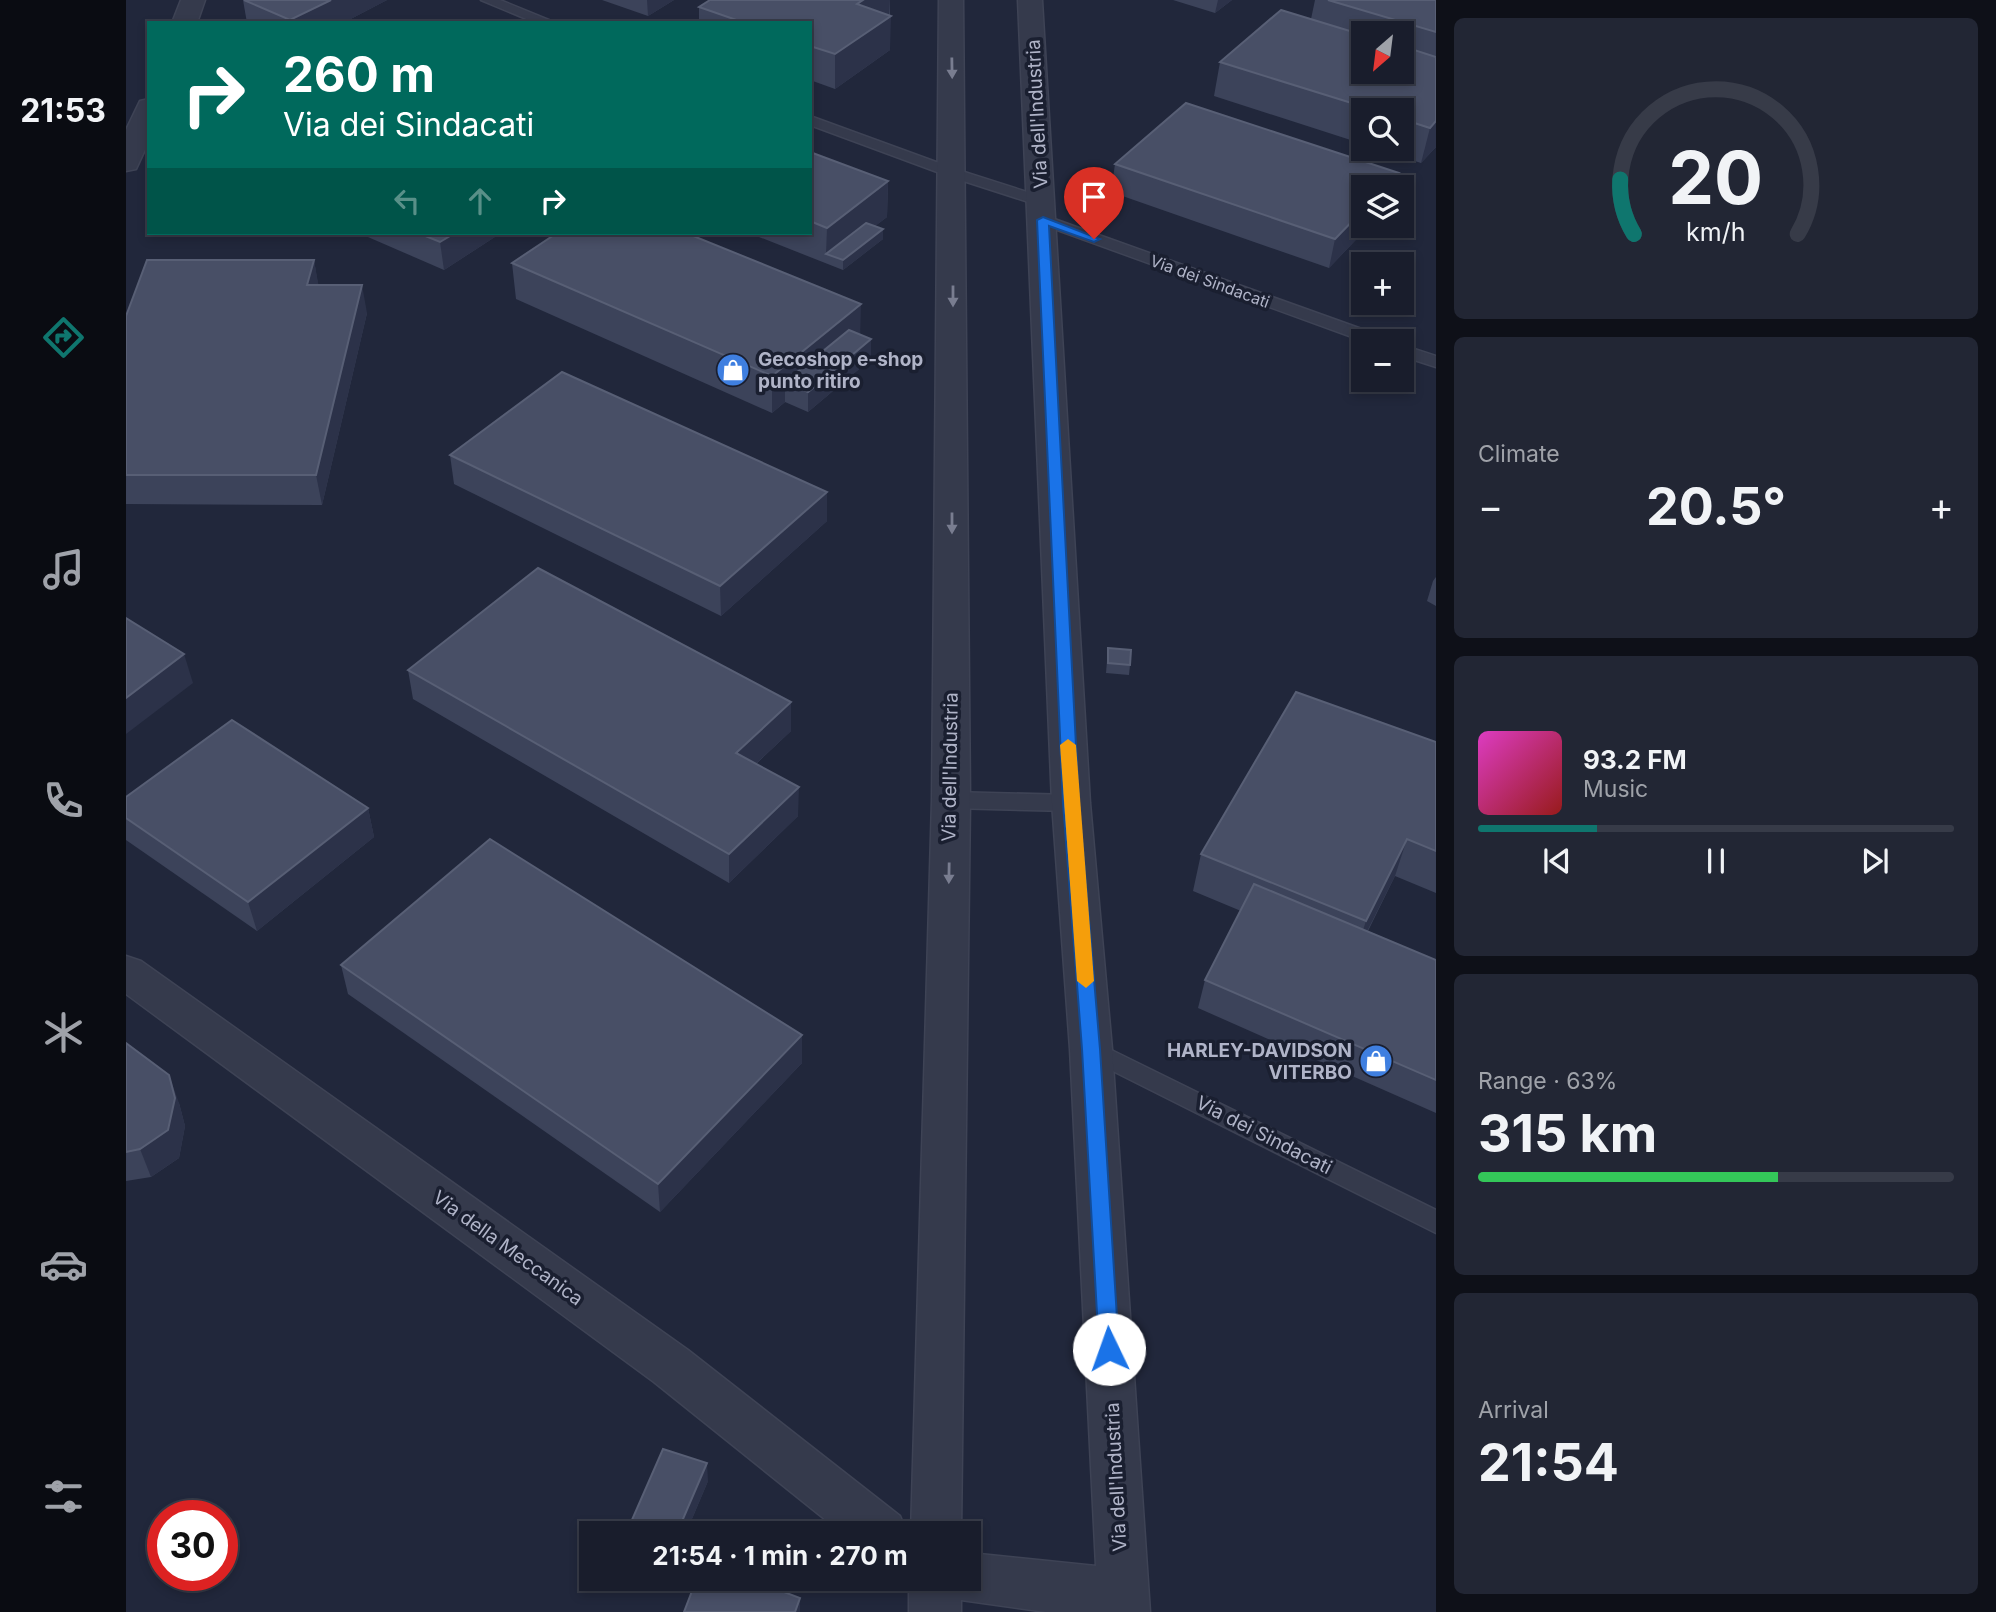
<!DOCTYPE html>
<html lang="en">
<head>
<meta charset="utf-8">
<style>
  body { margin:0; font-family:Inter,sans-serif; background:#222634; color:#f1f3f6; height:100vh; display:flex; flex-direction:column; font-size:26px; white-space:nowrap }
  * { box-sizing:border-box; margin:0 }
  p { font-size:23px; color:#9fa2a9 }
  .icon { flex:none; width:38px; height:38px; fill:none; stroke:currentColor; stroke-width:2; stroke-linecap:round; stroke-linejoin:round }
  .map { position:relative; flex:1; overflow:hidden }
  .side { display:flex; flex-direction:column; gap:18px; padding:18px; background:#0e1018; width:560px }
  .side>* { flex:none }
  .guide { position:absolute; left:21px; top:21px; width:665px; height:214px; border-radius:0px; box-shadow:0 4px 10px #0003,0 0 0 2px #373b48; background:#00695c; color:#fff; overflow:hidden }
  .needle { width:46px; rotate:208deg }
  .controls { position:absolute; left:1225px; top:21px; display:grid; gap:14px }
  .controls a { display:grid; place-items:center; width:63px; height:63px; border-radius:0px; background:#191d2c; box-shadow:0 4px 10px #0003,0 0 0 2px #373b48; font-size:35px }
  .speed { position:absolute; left:21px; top:1500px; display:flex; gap:14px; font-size:35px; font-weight:700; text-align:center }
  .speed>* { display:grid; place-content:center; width:91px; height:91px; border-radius:50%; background:#191d2c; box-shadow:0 4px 10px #0003,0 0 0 2px #373b48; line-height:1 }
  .speed .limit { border:10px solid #d22; background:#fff; color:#111 }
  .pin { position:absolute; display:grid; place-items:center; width:60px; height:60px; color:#fff; margin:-72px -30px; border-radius:50% 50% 50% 0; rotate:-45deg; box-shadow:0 0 7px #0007 }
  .pin .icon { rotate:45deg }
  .me { position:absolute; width:77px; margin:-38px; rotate:357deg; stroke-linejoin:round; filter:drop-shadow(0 0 5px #0008) }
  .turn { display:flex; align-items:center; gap:24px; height:147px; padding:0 21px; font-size:32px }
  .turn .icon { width:91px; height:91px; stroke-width:2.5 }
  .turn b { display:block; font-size:49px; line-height:60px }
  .lanes { display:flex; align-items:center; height:66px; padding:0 21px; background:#0003; justify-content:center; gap:35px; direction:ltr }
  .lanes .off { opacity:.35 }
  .big { font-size:52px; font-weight:700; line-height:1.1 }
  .side .widget { flex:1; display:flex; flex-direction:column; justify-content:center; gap:10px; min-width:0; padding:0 24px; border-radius:10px; background:#222634 }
  .side .dial { align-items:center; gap:0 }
  .dial svg { height:182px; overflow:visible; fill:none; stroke:#373b48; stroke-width:7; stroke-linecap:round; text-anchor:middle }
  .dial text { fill:#f1f3f6; stroke:none }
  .song { display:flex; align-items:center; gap:21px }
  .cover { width:84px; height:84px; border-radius:10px; background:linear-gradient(135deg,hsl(310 70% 55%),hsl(0 70% 35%)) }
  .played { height:7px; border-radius:4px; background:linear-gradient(90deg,#0f766e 25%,#373b48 25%) }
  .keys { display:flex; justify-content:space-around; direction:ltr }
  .heat { display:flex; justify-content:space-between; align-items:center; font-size:38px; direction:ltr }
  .charge { height:10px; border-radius:5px; background:linear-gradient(90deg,#34c759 63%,#373b48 0) }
  .trip { position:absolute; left:453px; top:1521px; width:402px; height:70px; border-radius:0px; background:#191d2c; box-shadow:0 4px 10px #0003,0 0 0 2px #373b48; font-weight:700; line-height:70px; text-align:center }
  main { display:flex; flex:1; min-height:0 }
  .tabs { display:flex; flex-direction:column; width:126px; justify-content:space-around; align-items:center; background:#0a0c12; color:#9fa2a9 }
  .tabs .icon { width:49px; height:49px }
  .tabs .current { color:#0f766e }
  .tabs b { font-size:32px; color:#f1f3f6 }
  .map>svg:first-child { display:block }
</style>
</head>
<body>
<main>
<nav class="tabs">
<b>21:53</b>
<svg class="icon current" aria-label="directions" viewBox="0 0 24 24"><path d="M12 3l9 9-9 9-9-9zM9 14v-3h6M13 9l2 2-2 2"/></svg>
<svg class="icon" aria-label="music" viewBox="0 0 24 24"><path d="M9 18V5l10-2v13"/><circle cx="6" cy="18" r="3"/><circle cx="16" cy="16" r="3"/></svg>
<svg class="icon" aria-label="phone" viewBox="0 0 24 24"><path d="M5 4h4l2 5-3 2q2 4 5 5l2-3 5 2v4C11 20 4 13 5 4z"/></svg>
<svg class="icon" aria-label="climate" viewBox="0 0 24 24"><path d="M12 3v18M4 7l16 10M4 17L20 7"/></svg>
<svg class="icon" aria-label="car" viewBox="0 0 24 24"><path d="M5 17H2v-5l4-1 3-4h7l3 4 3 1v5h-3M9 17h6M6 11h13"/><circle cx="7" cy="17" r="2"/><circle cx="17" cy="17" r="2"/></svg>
<svg class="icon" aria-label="filters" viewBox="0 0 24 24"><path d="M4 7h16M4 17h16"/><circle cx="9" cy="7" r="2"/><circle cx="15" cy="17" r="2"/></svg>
</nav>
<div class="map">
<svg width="1310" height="1612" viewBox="0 0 1310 1612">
  <rect width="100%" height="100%" fill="#21273b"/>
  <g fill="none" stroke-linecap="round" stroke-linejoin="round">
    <defs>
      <g id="service">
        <polygon points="355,0 374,0 430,23 410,23"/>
        <polygon points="684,116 832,170 920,198 923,201 915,206 822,176 684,125"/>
        <polygon points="917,215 1258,337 1260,341 1237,341 912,223 912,217"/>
        <polygon points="1276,345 1310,356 1310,367 1276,356"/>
        <polygon points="825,792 945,795 952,798 955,803 952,808 945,811 825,808 818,805 815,800 818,795"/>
        <polygon points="965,1040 1310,1210 1310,1233 957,1056 953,1049 957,1042"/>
      </g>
      <g id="minor">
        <polygon points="55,0 79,0 71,23 46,23"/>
        <polygon points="813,0 837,0 844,800 835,1533 785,1533 806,800"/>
        <polygon points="892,0 916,0 964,803 986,1049 1024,1612 920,1612 835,1600 835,1612 783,1612 783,1578 844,1578 844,1553 970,1566 944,1049 926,803"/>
        <polygon points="23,99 23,141 10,169 0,171 0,130 14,101"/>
        <polygon points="0,956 15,961 562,1350 774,1516 781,1533 716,1533 528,1382 0,994"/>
      </g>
    </defs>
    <!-- service casing -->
    <use href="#service" stroke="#3e4355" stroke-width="3"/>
    <!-- minor casing -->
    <use href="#minor" stroke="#3e4355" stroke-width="3"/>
    <!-- service -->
    <use href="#service" fill="#353a4c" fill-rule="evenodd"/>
    <!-- minor -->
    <use href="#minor" fill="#353a4c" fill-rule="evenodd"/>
  </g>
  <!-- wall -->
  <g fill="#3c435a" fill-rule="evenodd">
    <polygon points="117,0 261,0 217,23 121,23"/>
    <polygon points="476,0 548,0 522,16"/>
    <polygon points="584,0 764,0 764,50 709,89 684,80 684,23 573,23 573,7"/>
    <polygon points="1047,0 1106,0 1089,13"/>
    <path d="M 1189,0 L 1310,0 L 1310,147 L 1295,163 L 1252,149 L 1276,149 L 1276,110 L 1237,110 L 1237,144 L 1088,96 L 1094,62 L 1185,19 ZM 1237,33 L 1276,33 L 1276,72 L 1237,72 Z"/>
    <polygon points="684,152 762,181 761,217 749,226 757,239 717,270 623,233 684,233"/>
    <polygon points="989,164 1273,173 1270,187 1237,187 1237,226 1243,226 1203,268 985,192"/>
    <polygon points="235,233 375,233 318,270 235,234"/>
    <polygon points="188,260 192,285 241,313 196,505 0,504 0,316"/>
    <polygon points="386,263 734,334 745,359 682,412 659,402 646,413 390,299"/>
    <polygon points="324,455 701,521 595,616 328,484"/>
    <polygon points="1310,577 1310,606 1301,601 1307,581"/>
    <polygon points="982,648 1004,665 1003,675 980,673"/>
    <polygon points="282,670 665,731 630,764 672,816 603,883 287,699"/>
    <polygon points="1310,742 1310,893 1269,876 1242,931 1310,960 1310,1113 1072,1008 1079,980 1115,911 1067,891 1075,854"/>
    <polygon points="0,797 242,808 248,837 131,931 0,840"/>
    <polygon points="215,965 676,1035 676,1063 534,1212 222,994"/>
    <polygon points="0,1043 53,1103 59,1126 53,1158 25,1177 0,1181"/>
    <polygon points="582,1481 560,1533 502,1533 502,1529"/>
  </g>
  <!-- shaded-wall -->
  <g fill="#2c3249">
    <polygon points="205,0 261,0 217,23 164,23 164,20"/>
    <polygon points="521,0 548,0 522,16"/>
    <polygon points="737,0 764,0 763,16 731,4"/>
    <polygon points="1092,0 1106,0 1089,13"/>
    <polygon points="765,16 764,50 709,89 709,54"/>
    <polygon points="1310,121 1310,147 1295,163 1304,128"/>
    <polygon points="1273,173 1270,187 1260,187"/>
    <polygon points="762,181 761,217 709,257 700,254 701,228"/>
    <polygon points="1237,210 1237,226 1243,226 1203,268 1209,239"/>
    <polygon points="757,229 757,239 717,270 717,260"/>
    <polygon points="329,233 375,233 318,270 314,242"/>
    <polygon points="188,260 193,288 181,285"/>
    <polygon points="236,285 241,313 196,505 190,475"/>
    <polygon points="735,304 734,341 659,382 659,402 646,413 646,376"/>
    <polygon points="745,339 745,359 682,412 682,392"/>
    <polygon points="701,492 701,521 595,616 594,586"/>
    <polygon points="58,654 67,683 0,734 0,698"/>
    <polygon points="665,702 665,731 610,782 610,753"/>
    <polygon points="673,787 672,816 603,883 603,854"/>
    <polygon points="242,808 248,837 131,931 122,902"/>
    <polygon points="1281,839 1269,876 1228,957 1240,921"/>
    <polygon points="676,1035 676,1063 534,1212 532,1184"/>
    <polygon points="43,1075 53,1103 59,1126 53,1158 25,1177 14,1149"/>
    <polygon points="581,1463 582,1481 560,1533 551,1533"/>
    <polygon points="674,1598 674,1612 669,1612"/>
  </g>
  <!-- building -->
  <g fill="#484f66" stroke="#585f75" stroke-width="2">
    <polygon points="118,0 205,0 164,20"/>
    <polygon points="584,0 737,0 731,4 765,16 709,54 684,46 684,23 619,23 573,7"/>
    <polygon points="1202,0 1310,0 1310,32"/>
    <polygon points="1155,10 1237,35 1237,72 1276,72 1276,46 1310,57 1310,121 1304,128 1276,119 1276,110 1248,110 1094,62"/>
    <polygon points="1060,103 1273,173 1260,187 1237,187 1237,210 1209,239 989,164"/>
    <polygon points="684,152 762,181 701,228 684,221"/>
    <polygon points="740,223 757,229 717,260 700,254"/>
    <polygon points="292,233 329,233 314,242"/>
    <polygon points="431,233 560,233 735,304 646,376 386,263"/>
    <polygon points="21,260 188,260 181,285 236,285 190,475 0,475 0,316"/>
    <polygon points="723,330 745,339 682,392 659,382"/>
    <polygon points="436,372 701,492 594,586 324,455"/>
    <polygon points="412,568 665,702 610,753 673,787 603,854 282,670"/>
    <polygon points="0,618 58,654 0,698"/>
    <polygon points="982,648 1005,650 1004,665 982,663"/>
    <polygon points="1170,692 1310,742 1310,851 1281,839 1240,921 1075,854"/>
    <polygon points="106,720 242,808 122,902 0,818 0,797"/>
    <polygon points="364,839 676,1035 532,1184 215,965"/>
    <polygon points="1128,884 1310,960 1310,1080 1079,980"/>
    <polygon points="0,1043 43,1075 49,1098 42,1130 14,1149 0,1152"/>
    <polygon points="537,1449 581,1463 551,1533 514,1533 502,1529"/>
    <polygon points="571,1578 621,1578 674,1598 669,1612 558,1612"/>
  </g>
  <!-- one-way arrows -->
  <defs><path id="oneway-solid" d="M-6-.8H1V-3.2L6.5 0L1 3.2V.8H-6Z" transform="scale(1.75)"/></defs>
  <g fill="#797d90">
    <use href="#oneway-solid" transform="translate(826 68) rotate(89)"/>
    <use href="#oneway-solid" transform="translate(827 296) rotate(90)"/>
    <use href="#oneway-solid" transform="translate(826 523) rotate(90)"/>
    <use href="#oneway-solid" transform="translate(823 873) rotate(91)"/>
  </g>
  <!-- route -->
  <polygon fill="#1a73e8" stroke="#114b97" stroke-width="2" points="917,217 974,239 968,242 923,226 953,803 974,1049 993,1349 990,1355 983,1358 976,1355 973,1349 956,1049 937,803 911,220"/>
  <!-- slow -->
  <polygon fill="#f59e0b" points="942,739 950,745 968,981 960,988 951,981 934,745"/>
  <!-- icons -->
  <defs>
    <symbol id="shop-disc" viewBox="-11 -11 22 22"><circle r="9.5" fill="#3f7fe0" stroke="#1a1f30"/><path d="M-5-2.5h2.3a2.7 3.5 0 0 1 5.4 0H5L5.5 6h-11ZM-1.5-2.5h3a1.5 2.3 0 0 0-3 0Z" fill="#fff"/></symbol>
  </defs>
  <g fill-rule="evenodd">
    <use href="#shop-disc" x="588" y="351" width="38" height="38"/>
    <use href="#shop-disc" x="1231" y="1042" width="38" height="38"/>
  </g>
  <g text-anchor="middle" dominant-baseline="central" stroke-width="7" stroke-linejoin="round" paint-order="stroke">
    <!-- far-street labels -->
    <g font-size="16" fill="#b0b4c8" stroke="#1a1f30">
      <text transform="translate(1084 281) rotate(20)">Via dei Sindacati</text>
    </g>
    <!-- street labels -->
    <g font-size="19" fill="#b0b4c8" stroke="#1a1f30">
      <text transform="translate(911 114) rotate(-93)">Via dell'Industria</text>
      <text transform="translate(824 767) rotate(-89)">Via dell'Industria</text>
      <text transform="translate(1138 1135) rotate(27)">Via dei Sindacati</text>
      <text transform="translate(382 1248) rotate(36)">Via della Meccanica</text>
      <text transform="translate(990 1477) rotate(-93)">Via dell'Industria</text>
    </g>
    <!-- poi labels -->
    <g font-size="19" font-weight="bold" fill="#b0b4c8" stroke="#1a1f30" text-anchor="start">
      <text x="632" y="359">Gecoshop e-shop<tspan x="632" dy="22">punto ritiro</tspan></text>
      <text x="1226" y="1050" text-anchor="end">HARLEY-DAVIDSON<tspan x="1226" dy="22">VITERBO</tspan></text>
    </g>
  </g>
</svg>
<div class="controls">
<a><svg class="needle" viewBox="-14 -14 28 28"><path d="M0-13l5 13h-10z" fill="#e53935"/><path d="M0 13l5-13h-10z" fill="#9fa2a9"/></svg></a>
<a><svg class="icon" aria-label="search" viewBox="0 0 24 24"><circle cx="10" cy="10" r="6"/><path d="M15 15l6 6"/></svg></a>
<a><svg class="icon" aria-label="layers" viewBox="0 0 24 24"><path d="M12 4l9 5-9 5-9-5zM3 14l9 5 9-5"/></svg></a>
<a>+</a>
<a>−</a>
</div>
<div class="speed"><div class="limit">30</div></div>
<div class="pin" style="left:968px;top:239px;background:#d93025"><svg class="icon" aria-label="arrive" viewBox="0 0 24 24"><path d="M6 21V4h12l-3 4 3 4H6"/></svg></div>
<svg class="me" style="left:983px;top:1349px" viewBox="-20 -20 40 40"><circle r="19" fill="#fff"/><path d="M0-13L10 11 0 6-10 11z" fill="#1a73e8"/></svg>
<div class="trip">21:54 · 1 min · 270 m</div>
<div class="guide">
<div class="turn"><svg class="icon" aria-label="right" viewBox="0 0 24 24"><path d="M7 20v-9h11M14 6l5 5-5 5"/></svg><div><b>260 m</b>Via dei Sindacati</div></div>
<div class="lanes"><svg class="icon off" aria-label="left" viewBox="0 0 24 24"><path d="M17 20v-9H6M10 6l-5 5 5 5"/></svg><svg class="icon off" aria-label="ahead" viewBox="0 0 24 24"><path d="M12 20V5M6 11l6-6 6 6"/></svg><svg class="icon" aria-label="right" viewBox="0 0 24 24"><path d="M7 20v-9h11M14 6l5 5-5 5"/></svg></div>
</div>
</div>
<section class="side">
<div class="widget dial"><svg viewBox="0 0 100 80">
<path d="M14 69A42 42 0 1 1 86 69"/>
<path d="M14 69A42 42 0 0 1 8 45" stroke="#0f766e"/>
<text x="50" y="56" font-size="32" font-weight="700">20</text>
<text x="50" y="72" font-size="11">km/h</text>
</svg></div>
<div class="widget"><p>Climate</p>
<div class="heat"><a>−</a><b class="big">20.5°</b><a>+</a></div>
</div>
<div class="widget">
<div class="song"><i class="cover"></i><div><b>93.2 FM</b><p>Music</p></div></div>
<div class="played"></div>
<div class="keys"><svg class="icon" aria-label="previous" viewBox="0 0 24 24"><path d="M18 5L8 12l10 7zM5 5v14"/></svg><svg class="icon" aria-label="pause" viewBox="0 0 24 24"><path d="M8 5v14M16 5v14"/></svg><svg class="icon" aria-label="next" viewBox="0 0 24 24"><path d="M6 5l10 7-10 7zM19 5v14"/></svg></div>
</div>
<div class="widget"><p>Range · 63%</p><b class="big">315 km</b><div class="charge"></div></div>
<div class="widget"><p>Arrival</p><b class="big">21:54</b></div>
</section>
</main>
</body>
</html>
